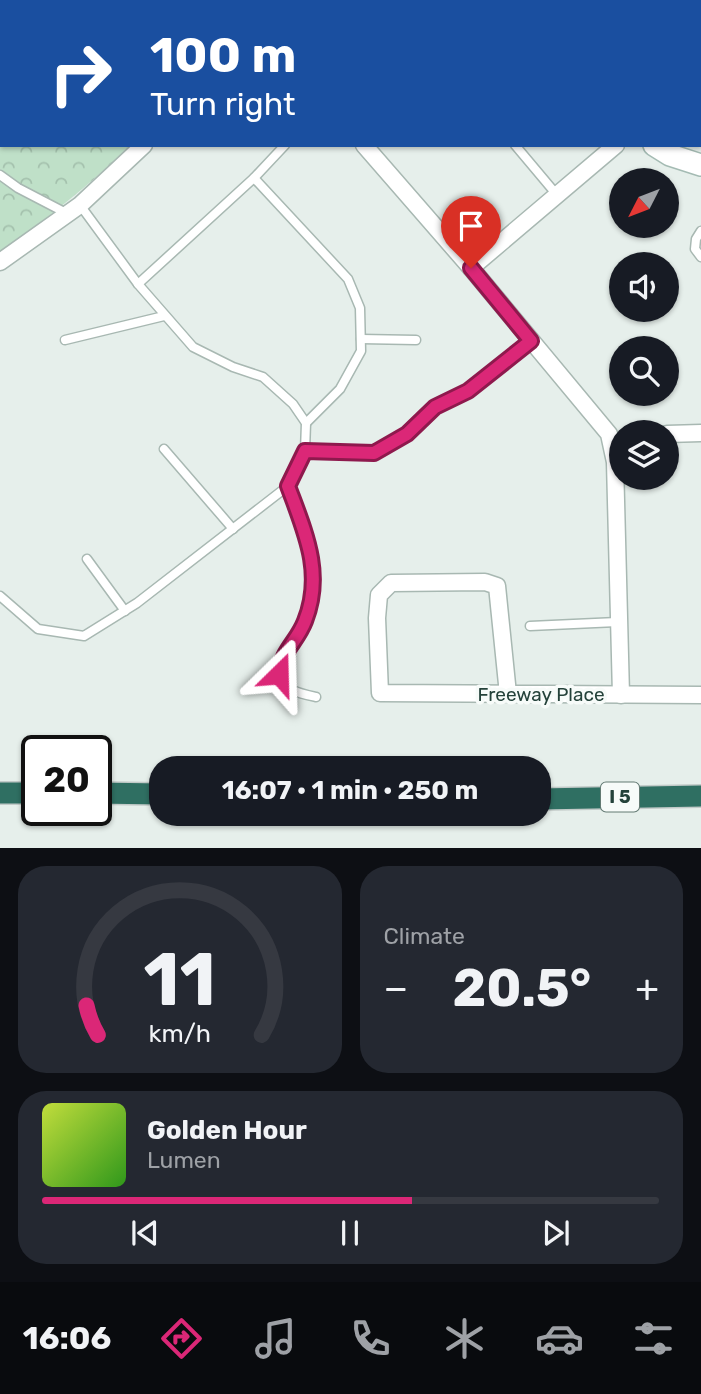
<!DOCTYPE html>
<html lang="en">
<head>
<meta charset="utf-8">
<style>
  body { margin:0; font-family:Rubik,sans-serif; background:#242831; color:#f1f3f6; height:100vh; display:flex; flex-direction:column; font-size:26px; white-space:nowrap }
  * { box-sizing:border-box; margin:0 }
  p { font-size:23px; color:#9ea1a6 }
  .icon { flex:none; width:38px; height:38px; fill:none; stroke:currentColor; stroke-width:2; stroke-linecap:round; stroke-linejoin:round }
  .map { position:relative; height:848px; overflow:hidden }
  .panel { display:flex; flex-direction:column; gap:18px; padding:18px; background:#0d0f14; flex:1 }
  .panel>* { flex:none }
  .top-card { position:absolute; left:0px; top:0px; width:702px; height:147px; box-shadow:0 2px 5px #0004; background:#1a4fa0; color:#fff; overflow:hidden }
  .needle { width:46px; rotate:228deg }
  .fabs { position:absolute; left:609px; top:168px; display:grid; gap:14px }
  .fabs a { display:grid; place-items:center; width:70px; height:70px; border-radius:50%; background:#171b24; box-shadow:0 2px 5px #0004; font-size:35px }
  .speed { position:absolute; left:21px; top:735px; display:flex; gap:14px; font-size:35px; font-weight:700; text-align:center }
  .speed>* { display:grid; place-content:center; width:91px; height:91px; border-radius:50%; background:#171b24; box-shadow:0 2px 5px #0004; line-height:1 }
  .speed .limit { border:4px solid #111; border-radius:10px; background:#fff; color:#111 }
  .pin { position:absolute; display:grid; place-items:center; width:60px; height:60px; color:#fff; margin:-72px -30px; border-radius:50% 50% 50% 0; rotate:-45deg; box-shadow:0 0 7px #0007 }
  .pin .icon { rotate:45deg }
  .me { position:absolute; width:77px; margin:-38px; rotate:22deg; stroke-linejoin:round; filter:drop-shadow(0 0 5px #0008) }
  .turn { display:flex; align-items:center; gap:24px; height:147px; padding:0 35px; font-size:32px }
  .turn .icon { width:91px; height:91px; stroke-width:2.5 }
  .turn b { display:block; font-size:49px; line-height:60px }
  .big { font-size:52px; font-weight:700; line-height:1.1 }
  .panel .tile { flex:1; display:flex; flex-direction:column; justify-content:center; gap:10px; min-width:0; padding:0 24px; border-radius:28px; background:#242831 }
  .panel .dial { align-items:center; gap:0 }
  .dial svg { height:182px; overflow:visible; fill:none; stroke:#363941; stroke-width:7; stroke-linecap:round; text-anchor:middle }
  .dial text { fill:#f1f3f6; stroke:none }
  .song { display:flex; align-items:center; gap:21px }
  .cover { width:84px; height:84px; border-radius:10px; background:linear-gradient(135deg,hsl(70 70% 55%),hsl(110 70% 35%)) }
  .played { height:7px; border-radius:4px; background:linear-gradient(90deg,#db2777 60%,#363941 60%) }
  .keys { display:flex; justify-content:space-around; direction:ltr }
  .heat { display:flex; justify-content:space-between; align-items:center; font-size:38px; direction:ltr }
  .panel .tiles { flex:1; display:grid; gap:18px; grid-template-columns:1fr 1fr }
  .tile:last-child { grid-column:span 2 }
  .trip { position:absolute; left:149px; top:756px; width:402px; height:70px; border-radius:28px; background:#171b24; box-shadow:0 2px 5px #0004; font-weight:700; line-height:70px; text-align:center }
  .dock { display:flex; height:112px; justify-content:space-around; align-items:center; background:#090b0e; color:#9ea1a6 }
  .dock .icon { width:49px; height:49px }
  .dock .on { color:#db2777 }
  .dock b { font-size:32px; color:#f1f3f6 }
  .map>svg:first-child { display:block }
</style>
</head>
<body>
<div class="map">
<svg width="701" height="848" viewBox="0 0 701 848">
  <defs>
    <pattern id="park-crowns" width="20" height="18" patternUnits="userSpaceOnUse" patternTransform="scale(1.75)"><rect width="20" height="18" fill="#bfe0c8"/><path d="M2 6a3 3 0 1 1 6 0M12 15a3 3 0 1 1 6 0" fill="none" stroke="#a4c1ad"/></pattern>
  </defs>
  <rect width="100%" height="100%" fill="#e6efeb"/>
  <!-- park -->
  <path fill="url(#park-crowns)" d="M 0,0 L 135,2 L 2,2 L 2,145 L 130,145 C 90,185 47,219 0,251 Z"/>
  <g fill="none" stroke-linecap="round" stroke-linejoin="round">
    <defs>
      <g id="lane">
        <polyline points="515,145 557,195"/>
        <polyline points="0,175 18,188 68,214"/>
        <polyline points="254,178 348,279 360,308 361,351 340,389 306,423"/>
        <path d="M 80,205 L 138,284 L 193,347 L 233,367 L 263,377 L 293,404 L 306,423 L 305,451 L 288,486 C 304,530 326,577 304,623 C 297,639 278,653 279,671 C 280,690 302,694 316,697"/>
        <polyline points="701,231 696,239 695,249 701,257"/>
        <polyline points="138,284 254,178 285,145"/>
        <polyline points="361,339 416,340"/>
        <polyline points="65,340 164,316"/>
        <polyline points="164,449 233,529"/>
        <polyline points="305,451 374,453 407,434 435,407 468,392 531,341"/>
        <polyline points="87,559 125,611"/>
        <polyline points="0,596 38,629 84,636 137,603 288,486"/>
        <polyline points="530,626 617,622"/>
      </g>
      <g id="street">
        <polyline points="238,0 239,2"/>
        <polyline points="517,0 519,2"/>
        <polyline points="261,2 262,0"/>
        <polyline points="700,72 701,71"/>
        <polyline points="364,145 471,268 609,434 615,462 621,695"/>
        <polyline points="0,262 80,205 144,145"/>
        <polyline points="471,268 616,145"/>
        <polyline points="667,434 701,433"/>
        <polyline points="508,694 497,586 485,582 391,583 379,595 377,618 380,693 701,695"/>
      </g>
      <polyline id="secondary" points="654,145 670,155 701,165"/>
      <g id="highway">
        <polyline points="0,793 37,793"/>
        <polyline points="96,793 161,794"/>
        <polyline points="539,799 701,796"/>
      </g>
    </defs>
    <!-- lane casing -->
    <use href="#lane" stroke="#a8b8b2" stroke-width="11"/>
    <!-- street casing -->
    <use href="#street" stroke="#a8b8b2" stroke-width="19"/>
    <!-- secondary casing -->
    <use href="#secondary" stroke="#a4bbb3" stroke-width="24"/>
    <!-- highway casing -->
    <use href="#highway" stroke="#c2cac8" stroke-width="24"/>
    <!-- lane -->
    <use href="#lane" stroke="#fff" stroke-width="8"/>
    <!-- street -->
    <use href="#street" stroke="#fff" stroke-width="16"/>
    <!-- secondary -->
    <use href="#secondary" stroke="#fff" stroke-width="21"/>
    <!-- highway -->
    <use href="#highway" stroke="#2f6f62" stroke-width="21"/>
  </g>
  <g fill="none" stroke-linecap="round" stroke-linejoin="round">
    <defs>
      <path id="route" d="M 279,674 C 282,650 297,642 305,621 C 324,573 305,532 288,486 L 305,451 L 374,453 L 407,434 L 435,407 L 468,391 L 531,341 L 471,268"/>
    </defs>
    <!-- route casing -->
    <use href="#route" stroke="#8e194d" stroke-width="18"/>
    <!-- route -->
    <use href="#route" stroke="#db2777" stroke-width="12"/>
  </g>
  <g text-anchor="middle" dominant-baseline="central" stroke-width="7" stroke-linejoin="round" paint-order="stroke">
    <!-- shield labels -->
    <rect fill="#f7fbf9" stroke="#637a73" stroke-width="2" x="601" y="782.5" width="38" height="29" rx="5"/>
    <g font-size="18" font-weight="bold" fill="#24423a">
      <text x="620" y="797">I 5</text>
    </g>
    <!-- street labels -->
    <g font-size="19" fill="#24423a" stroke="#f7fbf9">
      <text x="541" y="694">Freeway Place</text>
    </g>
  </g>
</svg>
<div class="fabs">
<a><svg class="needle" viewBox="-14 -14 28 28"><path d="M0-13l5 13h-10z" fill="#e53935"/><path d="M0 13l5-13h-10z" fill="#9ea1a6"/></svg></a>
<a><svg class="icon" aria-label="sound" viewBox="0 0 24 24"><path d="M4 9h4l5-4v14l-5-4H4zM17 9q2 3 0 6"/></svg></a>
<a><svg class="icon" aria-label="search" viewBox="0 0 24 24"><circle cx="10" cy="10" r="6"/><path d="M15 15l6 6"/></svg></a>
<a><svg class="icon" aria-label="layers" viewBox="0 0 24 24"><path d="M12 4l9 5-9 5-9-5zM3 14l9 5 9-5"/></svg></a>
</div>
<div class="speed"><div class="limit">20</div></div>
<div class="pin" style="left:471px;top:268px;background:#d93025"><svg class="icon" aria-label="arrive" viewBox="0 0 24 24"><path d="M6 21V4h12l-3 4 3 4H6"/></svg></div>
<svg class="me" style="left:279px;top:674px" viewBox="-20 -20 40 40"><path d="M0-17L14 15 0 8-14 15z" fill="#db2777" stroke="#fff" stroke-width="4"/></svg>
<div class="trip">16:07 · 1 min · 250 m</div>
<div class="top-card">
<div class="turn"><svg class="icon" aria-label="right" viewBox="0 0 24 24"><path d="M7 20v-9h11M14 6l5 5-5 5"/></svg><div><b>100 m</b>Turn right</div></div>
</div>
</div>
<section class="panel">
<div class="tiles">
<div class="tile dial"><svg viewBox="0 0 100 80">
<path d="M14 69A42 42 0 1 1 86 69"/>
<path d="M14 69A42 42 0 0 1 9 56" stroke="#db2777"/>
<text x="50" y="56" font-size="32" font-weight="700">11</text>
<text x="50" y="72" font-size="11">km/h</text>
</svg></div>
<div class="tile"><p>Climate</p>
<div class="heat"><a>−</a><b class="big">20.5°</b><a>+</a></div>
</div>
<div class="tile">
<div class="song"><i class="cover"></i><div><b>Golden Hour</b><p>Lumen</p></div></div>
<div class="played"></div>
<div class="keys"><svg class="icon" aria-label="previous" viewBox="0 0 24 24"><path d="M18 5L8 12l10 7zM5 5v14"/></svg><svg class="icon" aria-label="pause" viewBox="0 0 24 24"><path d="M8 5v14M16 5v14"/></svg><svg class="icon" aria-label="next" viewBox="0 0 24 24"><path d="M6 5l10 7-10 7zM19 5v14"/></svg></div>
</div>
</div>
</section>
<nav class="dock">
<b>16:06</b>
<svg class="icon on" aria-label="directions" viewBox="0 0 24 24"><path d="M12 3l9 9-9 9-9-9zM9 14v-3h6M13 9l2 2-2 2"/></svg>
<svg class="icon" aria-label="music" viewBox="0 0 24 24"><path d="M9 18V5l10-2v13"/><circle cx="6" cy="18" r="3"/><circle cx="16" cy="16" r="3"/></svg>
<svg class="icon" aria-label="phone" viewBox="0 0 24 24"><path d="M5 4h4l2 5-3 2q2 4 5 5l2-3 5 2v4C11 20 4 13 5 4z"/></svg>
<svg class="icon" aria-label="climate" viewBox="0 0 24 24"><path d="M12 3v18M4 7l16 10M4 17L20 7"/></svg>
<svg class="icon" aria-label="car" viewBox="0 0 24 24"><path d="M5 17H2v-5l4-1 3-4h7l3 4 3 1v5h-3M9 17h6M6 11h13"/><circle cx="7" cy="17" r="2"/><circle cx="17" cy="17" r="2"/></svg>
<svg class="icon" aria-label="filters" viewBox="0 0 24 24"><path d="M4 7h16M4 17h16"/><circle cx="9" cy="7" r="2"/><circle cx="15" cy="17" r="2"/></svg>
</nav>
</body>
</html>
